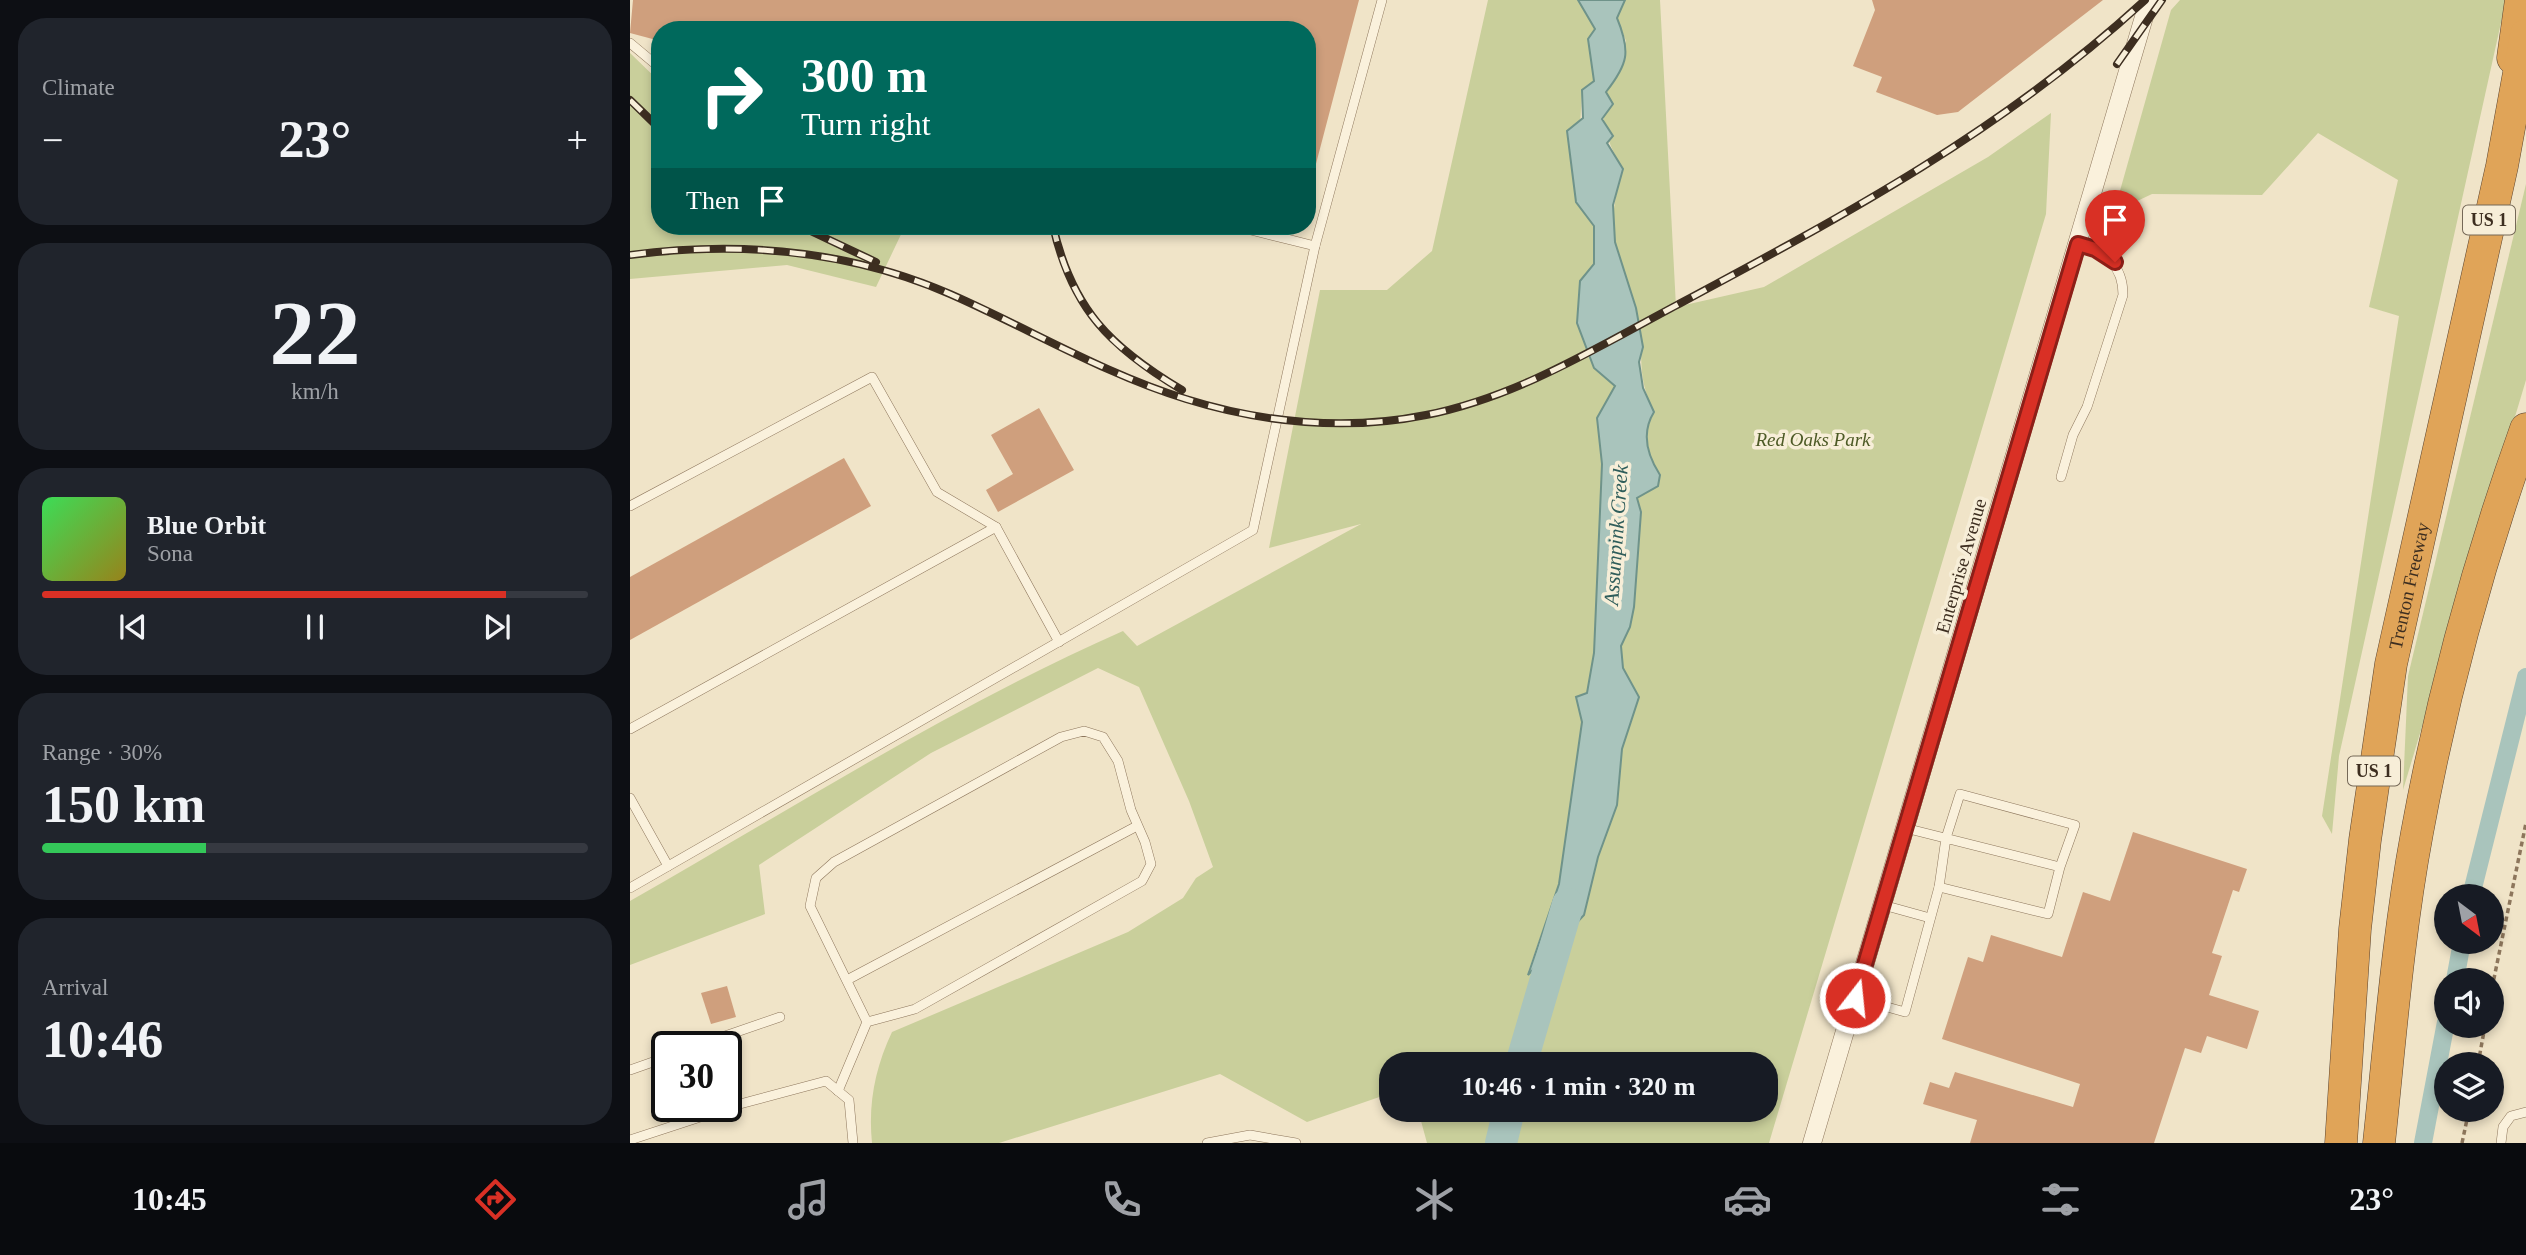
<!DOCTYPE html>
<html lang="en">
<head>
<meta charset="utf-8">
<style>
  body { margin:0; font-family:Georgia,serif; background:#20242c; color:#f1f3f6; height:100vh; display:flex; flex-direction:column; font-size:26px; white-space:nowrap }
  * { box-sizing:border-box; margin:0 }
  p { font-size:23px; color:#9ea1a6 }
  .icon { flex:none; width:38px; height:38px; fill:none; stroke:currentColor; stroke-width:2; stroke-linecap:round; stroke-linejoin:round }
  .map { position:relative; flex:1; overflow:hidden }
  .drawer { display:flex; flex-direction:column; gap:18px; padding:18px; background:#0d0f14; width:630px }
  .drawer>* { flex:none }
  .top-card { position:absolute; left:21px; top:21px; width:665px; height:214px; border-radius:28px; box-shadow:0 4px 10px #0003; background:#00695c; color:#fff; overflow:hidden }
  .needle { width:46px; rotate:148deg }
  .fabs { position:absolute; left:1804px; top:884px; display:grid; gap:14px }
  .fabs a { display:grid; place-items:center; width:70px; height:70px; border-radius:50%; background:#171b24; box-shadow:0 4px 10px #0003; font-size:35px }
  .speed { position:absolute; left:21px; top:1031px; display:flex; gap:14px; font-size:35px; font-weight:700; text-align:center }
  .speed>* { display:grid; place-content:center; width:91px; height:91px; border-radius:50%; background:#171b24; box-shadow:0 4px 10px #0003; line-height:1 }
  .speed .limit { border:4px solid #111; border-radius:10px; background:#fff; color:#111 }
  .pin { position:absolute; display:grid; place-items:center; width:60px; height:60px; color:#fff; margin:-72px -30px; border-radius:50% 50% 50% 0; rotate:-45deg; box-shadow:0 0 7px #0007 }
  .pin .icon { rotate:45deg }
  .me { position:absolute; width:77px; margin:-38px; rotate:16deg; stroke-linejoin:round; filter:drop-shadow(0 0 5px #0008) }
  .turn { display:flex; align-items:center; gap:24px; height:147px; padding:0 35px; font-size:32px }
  .turn .icon { width:91px; height:91px; stroke-width:2.5 }
  .turn b { display:block; font-size:49px; line-height:60px }
  .then { display:flex; align-items:center; height:66px; padding:0 35px; background:#0003; gap:14px; font-size:26px }
  .big { font-size:52px; font-weight:800; line-height:1.1 }
  .drawer .widget { flex:1; display:flex; flex-direction:column; justify-content:center; gap:10px; min-width:0; padding:0 24px; border-radius:28px; background:#20242c }
  .drawer .dial { align-items:center; gap:0 }
  .dial b { font-size:91px; line-height:1 }
  .song { display:flex; align-items:center; gap:21px }
  .cover { width:84px; height:84px; border-radius:10px; background:linear-gradient(135deg,hsl(130 70% 55%),hsl(50 70% 35%)) }
  .played { height:7px; border-radius:4px; background:linear-gradient(90deg,#d93025 85%,#363941 85%) }
  .keys { display:flex; justify-content:space-around; direction:ltr }
  .heat { display:flex; justify-content:space-between; align-items:center; font-size:38px; direction:ltr }
  .charge { height:10px; border-radius:5px; background:linear-gradient(90deg,#34c759 30%,#363941 0) }
  .trip { position:absolute; left:749px; top:1052px; width:399px; height:70px; border-radius:28px; background:#171b24; box-shadow:0 4px 10px #0003; font-weight:800; line-height:70px; text-align:center }
  .menu { display:flex; height:112px; justify-content:space-around; align-items:center; background:#090b0e; color:#9ea1a6 }
  .menu .icon { width:49px; height:49px }
  .menu .on { color:#d93025 }
  .menu b { font-size:32px; color:#f1f3f6 }
  main { display:flex; flex:1; min-height:0 }
  .map>svg:first-child { display:block }
</style>
</head>
<body>
<main>
<section class="drawer">
<div class="widget"><p>Climate</p>
<div class="heat"><a>−</a><b class="big">23°</b><a>+</a></div>
</div>
<div class="widget dial"><b>22</b><p>km/h</p></div>
<div class="widget">
<div class="song"><i class="cover"></i><div><b>Blue Orbit</b><p>Sona</p></div></div>
<div class="played"></div>
<div class="keys"><svg class="icon" aria-label="previous" viewBox="0 0 24 24"><path d="M18 5L8 12l10 7zM5 5v14"/></svg><svg class="icon" aria-label="pause" viewBox="0 0 24 24"><path d="M8 5v14M16 5v14"/></svg><svg class="icon" aria-label="next" viewBox="0 0 24 24"><path d="M6 5l10 7-10 7zM19 5v14"/></svg></div>
</div>
<div class="widget"><p>Range · 30%</p><b class="big">150 km</b><div class="charge"></div></div>
<div class="widget"><p>Arrival</p><b class="big">10:46</b></div>
</section>
<div class="map">
<svg width="1896" height="1143" viewBox="0 0 1896 1143">
  <rect width="100%" height="100%" fill="#f0e4c8"/>
  <!-- green -->
  <g fill="#c9cf9b">
    <path d="M 858,0 L 948,0 L 965,29 L 958,39 L 964,81 L 952,90 L 946,201 L 964,226 L 964,264 L 950,281 L 964,368 L 985,386 L 967,418 L 972,464 L 964,653 L 957,693 L 946,697 L 952,722 L 929,884 L 898,972 L 968,857 L 987,805 L 992,749 L 1009,697 L 993,668 L 991,645 L 1000,627 L 1004,607 L 1011,512 L 1007,498 L 1027,486 L 1030,475 C 1017,455 1011,433 1024,412 C 1005,372 1015,359 1008,319 C 1004,293 990,269 985,242 C 980,217 986,193 993,169 C 960,115 975,95 996,41 L 987,18 L 995,0 L 1030,0 L 1046,307 L 1134,287 L 1358,157 L 1421,113 L 1416,214 L 1139,1143 L 797,1143 L 788,1110 L 1136,1110 L 1136,1064 L 761,1064 L 761,1093 L 677,1122 L 590,1074 L 369,1143 L 242,1143 C 238,1104 245,1068 262,1032 L 498,932 L 553,898 L 566,878 L 583,867 L 559,801 L 509,687 L 468,668 L 301,753 L 129,865 L 135,914 L 0,965 L 0,901 C 163,808 321,707 493,631 L 507,646 L 731,524 L 639,548 L 690,290 L 757,290 L 802,251 Z"/>
    <polygon points="1550,0 1876,0 1709,756 1702,834 1692,816 1769,316 1739,307 1768,180 1688,133 1632,195 1522,194 1484,212 1541,10"/>
    <polygon points="0,53 30,82 30,226 275,226 246,287 157,265 0,279"/>
    <polygon points="1896,184 1896,380 1773,790 1778,676"/>
  </g>
  <!-- water -->
  <path fill="#a9c4bc" stroke="#6f938a" stroke-width="2" d="M 948,0 L 995,0 L 987,18 C 1001,52 998,64 976,92 L 983,104 L 972,119 L 983,136 L 977,143 L 993,169 L 983,205 L 985,242 L 1006,308 L 1013,347 L 1009,362 L 1013,388 L 1024,412 C 1011,433 1017,455 1030,475 L 1028,486 L 1007,498 L 1011,512 L 1004,607 L 1000,627 L 991,646 L 993,668 L 1009,697 L 992,749 L 987,805 L 968,857 L 954,915 L 898,975 L 929,884 L 952,722 L 946,697 L 957,693 L 964,653 L 972,464 L 967,418 L 985,386 L 964,368 L 947,323 L 950,281 L 964,264 L 964,226 L 946,202 L 937,131 L 953,118 L 952,90 L 964,81 L 958,39 L 965,29 Z"/>
  <g fill="none" stroke-linecap="round" stroke-linejoin="round">
    <!-- canal -->
    <g stroke="#a9c4bc" stroke-width="18">
      <polyline points="1841,896 1896,677"/>
      <polyline points="1825,980 1832,942"/>
      <polyline points="1793,1143 1816,1022"/>
    </g>
    <!-- river -->
    <g stroke="#a9c4bc" stroke-width="32">
      <polyline points="891,1064 938,904"/>
      <polyline points="871,1143 879,1110"/>
    </g>
  </g>
  <!-- building -->
  <g fill="#cf9f7d">
    <polygon points="3,0 729,0 682,179 677,178 677,30 30,30 30,41 0,33"/>
    <polygon points="1242,0 1473,0 1328,112 1307,115 1246,92 1252,77 1223,66 1245,10"/>
    <polygon points="409,408 444,470 368,512 356,490 383,474 361,435"/>
    <polygon points="214,458 241,506 0,640 0,577"/>
    <polygon points="1503,832 1617,869 1609,892 1603,890 1582,953 1592,956 1579,995 1629,1011 1617,1049 1577,1036 1571,1053 1555,1048 1524,1143 1340,1143 1347,1120 1293,1104 1300,1082 1319,1088 1325,1072 1443,1107 1450,1084 1312,1039 1338,957 1353,962 1361,935 1432,957 1453,892 1480,901"/>
    <polygon points="97,986 106,1017 81,1024 71,993"/>
  </g>
  <g fill="none" stroke-linecap="round" stroke-linejoin="round">
    <defs>
      <g id="service">
        <polyline points="0,43 30,68"/>
        <polyline points="605,226 685,246"/>
        <path d="M 1431,477 L 1443,435 L 1457,407 L 1493,295 C 1493,264 1475,253 1448,244"/>
        <polyline points="0,506 242,377 307,492 366,527 429,642"/>
        <polyline points="0,729 366,527"/>
        <polyline points="0,798 38,866"/>
        <polyline points="1275,828 1430,867 1445,825 1330,794 1316,838 1309,887 1418,914 1430,867"/>
        <polyline points="0,888 623,530 685,246 752,0"/>
        <polyline points="1253,905 1300,918"/>
        <polyline points="217,980 507,826"/>
        <polyline points="1225,998 1275,1012 1309,887"/>
        <polyline points="66,1046 150,1017"/>
        <polyline points="0,1070 37,1057"/>
        <polyline points="208,1091 237,1022 180,906 186,878 204,862 431,737 454,731 473,737 488,761 501,810 515,842 521,864 512,881 285,1009 237,1022"/>
        <polyline points="0,1140 110,1104 196,1081 219,1100 223,1143"/>
        <polyline points="577,1143 620,1135 666,1143"/>
        <polyline points="1871,1143 1873,1127 1881,1116 1896,1112"/>
      </g>
      <polyline id="minor" points="1182,1143 1519,0"/>
      <g id="motorway">
        <polyline points="1883,58 1891,0"/>
        <path id="s1" d="M 1711,1143 L 1725,929 L 1735,840 L 1761,664 L 1872,166 L 1896,35"/>
        <path d="M 1749,1143 C 1760,1040 1768,935 1787,833 C 1812,696 1849,560 1896,429"/>
      </g>
    </defs>
    <!-- service casing -->
    <use href="#service" stroke="#8d765c" stroke-width="10"/>
    <!-- minor casing -->
    <use href="#minor" stroke="#8d765c" stroke-width="19"/>
    <!-- motorway casing -->
    <use href="#motorway" stroke="#5b4430" stroke-width="33"/>
    <!-- path -->
    <g stroke="#8d765c" stroke-width="3.5" stroke-dasharray="5 3.5" stroke-linecap="butt">
      <polyline points="1862,988 1896,823"/>
      <polyline points="1848,1064 1855,1026"/>
      <polyline points="1832,1143 1839,1110"/>
    </g>
    <!-- service -->
    <use href="#service" stroke="#faf1dc" stroke-width="9"/>
    <!-- minor -->
    <use href="#minor" stroke="#faf1dc" stroke-width="18"/>
    <!-- motorway -->
    <use href="#motorway" stroke="#e0a458" stroke-width="32"/>
    <defs>
      <g id="rail">
        <polyline points="1487,64 1532,0"/>
        <polyline points="0,100 30,129"/>
        <polyline points="170,226 246,262"/>
        <path d="M 423,226 C 442,309 480,347 552,390"/>
        <path d="M 0,255 C 108,241 219,250 320,294 C 398,328 474,374 556,399 C 633,423 717,431 796,415 C 887,397 966,348 1047,305 C 1215,215 1374,130 1515,0"/>
      </g>
    </defs>
    <!-- rail casing -->
    <use href="#rail" stroke="#3d2e20" stroke-width="8"/>
    <!-- rail -->
    <use href="#rail" stroke="#f7eed8" stroke-width="5" stroke-dasharray="16" stroke-linecap="butt"/>
  </g>
  <g fill="none" stroke-linecap="round" stroke-linejoin="round">
    <defs>
      <polyline id="route" points="1225,998 1448,244 1465,249 1485,262"/>
    </defs>
    <!-- route casing -->
    <use href="#route" stroke="#8d1f18" stroke-width="18"/>
    <!-- route -->
    <use href="#route" stroke="#d93025" stroke-width="12"/>
  </g>
  <g text-anchor="middle" dominant-baseline="central" stroke-width="7" stroke-linejoin="round" paint-order="stroke">
    <!-- shield labels -->
    <g fill="#f7eed8" stroke="#756857" stroke-width="2">
      <rect x="1833" y="205.5" width="52" height="29" rx="5"/>
      <rect x="1718" y="756.5" width="52" height="29" rx="5"/>
    </g>
    <g font-size="18" font-weight="bold" fill="#3d2e20">
      <text x="1859" y="220">US 1</text>
      <text x="1744" y="771">US 1</text>
    </g>
    <!-- park labels -->
    <g font-size="19" font-style="italic" fill="#4d5a26" stroke="#f7eed8">
      <text x="1183" y="439">Red Oaks Park</text>
    </g>
    <!-- street labels -->
    <g font-size="19" fill="#3d2e20" stroke="#f7eed8">
      <text transform="translate(1331 566) rotate(-74)">Enterprise Avenue</text>
      <text stroke="none"><textPath href="#s1" startOffset="562">Trenton Freeway</textPath></text>
    </g>
    <!-- water labels -->
    <g font-size="21" font-style="italic" fill="#2f5d5a" stroke="#f7eed8">
      <text transform="translate(986 535) rotate(-86)">Assunpink Creek</text>
    </g>
  </g>
</svg>
<div class="fabs">
<a><svg class="needle" viewBox="-14 -14 28 28"><path d="M0-13l5 13h-10z" fill="#e53935"/><path d="M0 13l5-13h-10z" fill="#9ea1a6"/></svg></a>
<a><svg class="icon" aria-label="sound" viewBox="0 0 24 24"><path d="M4 9h4l5-4v14l-5-4H4zM17 9q2 3 0 6"/></svg></a>
<a><svg class="icon" aria-label="layers" viewBox="0 0 24 24"><path d="M12 4l9 5-9 5-9-5zM3 14l9 5 9-5"/></svg></a>
</div>
<div class="speed"><div class="limit">30</div></div>
<div class="pin" style="left:1485px;top:262px;background:#d93025"><svg class="icon" aria-label="arrive" viewBox="0 0 24 24"><path d="M6 21V4h12l-3 4 3 4H6"/></svg></div>
<svg class="me" style="left:1225px;top:998px" viewBox="-20 -20 40 40"><circle r="17" fill="#d93025" stroke="#fff" stroke-width="3"/><path d="M0-11L8 9 0 5-8 9z" fill="#fff"/></svg>
<div class="trip">10:46 · 1 min · 320 m</div>
<div class="top-card">
<div class="turn"><svg class="icon" aria-label="right" viewBox="0 0 24 24"><path d="M7 20v-9h11M14 6l5 5-5 5"/></svg><div><b>300 m</b>Turn right</div></div>
<div class="then">Then<svg class="icon" aria-label="arrive" viewBox="0 0 24 24"><path d="M6 21V4h12l-3 4 3 4H6"/></svg></div>
</div>
</div>
</main>
<nav class="menu">
<b>10:45</b>
<svg class="icon on" aria-label="directions" viewBox="0 0 24 24"><path d="M12 3l9 9-9 9-9-9zM9 14v-3h6M13 9l2 2-2 2"/></svg>
<svg class="icon" aria-label="music" viewBox="0 0 24 24"><path d="M9 18V5l10-2v13"/><circle cx="6" cy="18" r="3"/><circle cx="16" cy="16" r="3"/></svg>
<svg class="icon" aria-label="phone" viewBox="0 0 24 24"><path d="M5 4h4l2 5-3 2q2 4 5 5l2-3 5 2v4C11 20 4 13 5 4z"/></svg>
<svg class="icon" aria-label="climate" viewBox="0 0 24 24"><path d="M12 3v18M4 7l16 10M4 17L20 7"/></svg>
<svg class="icon" aria-label="car" viewBox="0 0 24 24"><path d="M5 17H2v-5l4-1 3-4h7l3 4 3 1v5h-3M9 17h6M6 11h13"/><circle cx="7" cy="17" r="2"/><circle cx="17" cy="17" r="2"/></svg>
<svg class="icon" aria-label="filters" viewBox="0 0 24 24"><path d="M4 7h16M4 17h16"/><circle cx="9" cy="7" r="2"/><circle cx="15" cy="17" r="2"/></svg>
<b>23°</b>
</nav>
</body>
</html>
